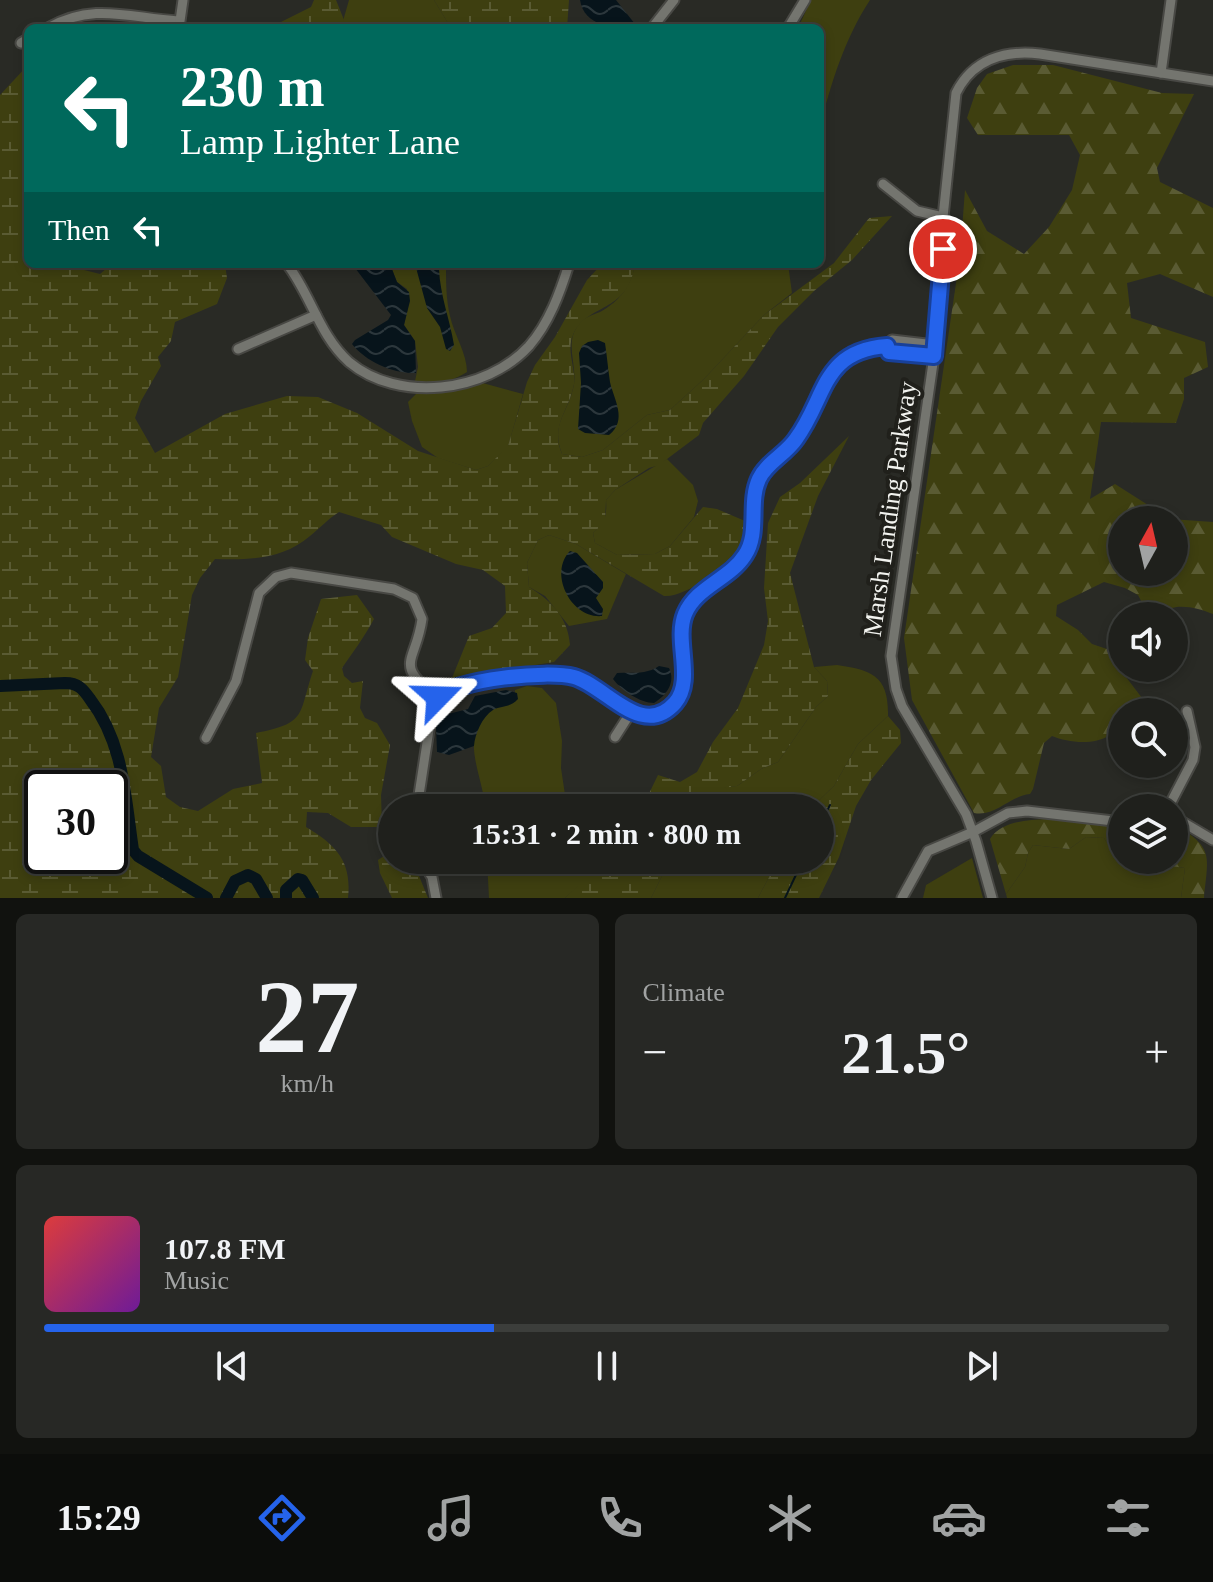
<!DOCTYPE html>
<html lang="en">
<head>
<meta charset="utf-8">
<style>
  body { margin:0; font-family:"Times New Roman",serif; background:#272825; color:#f1f3f6; height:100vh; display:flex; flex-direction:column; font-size:30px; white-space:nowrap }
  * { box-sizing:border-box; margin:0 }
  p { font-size:26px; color:#a1a3a3 }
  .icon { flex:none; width:44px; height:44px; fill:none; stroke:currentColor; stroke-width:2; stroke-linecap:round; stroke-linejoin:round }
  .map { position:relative; height:898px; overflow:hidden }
  .side { display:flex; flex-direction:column; gap:16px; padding:16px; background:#11120f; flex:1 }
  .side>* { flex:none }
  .guide { position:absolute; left:24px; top:24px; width:800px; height:244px; border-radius:12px; box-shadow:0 4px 12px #0003,0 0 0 2px #3c3e3b; background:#00695c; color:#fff; overflow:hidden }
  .needle { width:52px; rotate:8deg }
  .tools { position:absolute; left:1108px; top:506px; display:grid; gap:16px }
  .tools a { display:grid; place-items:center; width:80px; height:80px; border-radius:50%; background:#1f201c; box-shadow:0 4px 12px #0003,0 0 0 2px #3c3e3b; font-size:40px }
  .speed { position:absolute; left:24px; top:770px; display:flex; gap:16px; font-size:40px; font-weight:700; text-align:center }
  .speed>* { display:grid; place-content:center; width:104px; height:104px; border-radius:50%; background:#1f201c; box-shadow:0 4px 12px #0003,0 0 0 2px #3c3e3b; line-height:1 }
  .speed .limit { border:4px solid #111; border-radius:12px; background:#fff; color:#111 }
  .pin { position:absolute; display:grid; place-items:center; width:68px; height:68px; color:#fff; margin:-34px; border:4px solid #fff; border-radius:50%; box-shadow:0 2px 8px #0007 }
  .me { position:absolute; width:88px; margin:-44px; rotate:68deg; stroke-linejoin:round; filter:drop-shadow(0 0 6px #0008) }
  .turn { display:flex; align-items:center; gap:28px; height:168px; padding:0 24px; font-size:36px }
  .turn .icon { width:104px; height:104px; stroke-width:2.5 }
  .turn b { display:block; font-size:56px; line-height:68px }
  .then { display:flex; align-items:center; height:76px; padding:0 24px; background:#0003; gap:16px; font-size:30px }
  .big { font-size:60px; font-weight:600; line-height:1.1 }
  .side .tile { flex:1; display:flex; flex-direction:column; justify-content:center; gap:12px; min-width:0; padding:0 28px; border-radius:12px; background:#272825 }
  .side .dial { align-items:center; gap:0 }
  .dial b { font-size:104px; line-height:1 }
  .song { display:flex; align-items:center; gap:24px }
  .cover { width:96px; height:96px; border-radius:12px; background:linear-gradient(135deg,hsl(0 70% 55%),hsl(280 70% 35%)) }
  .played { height:8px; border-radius:4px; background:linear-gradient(90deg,#2563eb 40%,#3c3e3b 40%) }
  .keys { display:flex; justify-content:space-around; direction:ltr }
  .heat { display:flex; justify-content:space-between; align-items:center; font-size:44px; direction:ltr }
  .side .tiles { flex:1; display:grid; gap:16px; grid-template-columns:1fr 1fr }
  .tile:last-child { grid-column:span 2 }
  .trip { position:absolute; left:378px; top:794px; width:456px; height:80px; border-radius:40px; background:#1f201c; box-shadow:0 4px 12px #0003,0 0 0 2px #3c3e3b; font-weight:600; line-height:80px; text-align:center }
  .menu { display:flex; height:128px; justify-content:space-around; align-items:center; background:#0c0d0b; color:#a1a3a3 }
  .menu .icon { width:56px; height:56px }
  .menu .selected { color:#2563eb }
  .menu b { font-size:36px; color:#f1f3f6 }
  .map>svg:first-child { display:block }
</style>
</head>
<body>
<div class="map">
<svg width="1213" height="898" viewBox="0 0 1213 898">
  <defs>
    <pattern id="forest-firs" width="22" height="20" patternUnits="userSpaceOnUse" patternTransform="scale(2)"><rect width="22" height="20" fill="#3e3f10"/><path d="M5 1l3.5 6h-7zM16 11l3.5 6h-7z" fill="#5a5b33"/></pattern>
    <pattern id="wetland-marsh" width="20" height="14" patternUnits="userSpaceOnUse" patternTransform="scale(2)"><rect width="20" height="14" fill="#3e3f10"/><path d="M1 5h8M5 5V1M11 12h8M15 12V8" fill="none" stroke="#5a5b33"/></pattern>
    <pattern id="water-waves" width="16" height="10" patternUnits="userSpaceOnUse" patternTransform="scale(2)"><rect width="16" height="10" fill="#07141b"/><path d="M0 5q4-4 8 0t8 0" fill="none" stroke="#2c373c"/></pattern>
  </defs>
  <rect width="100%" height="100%" fill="#292a25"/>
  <!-- grass -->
  <g fill="#3e3f10">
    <polygon points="349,0 434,0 451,28 341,28"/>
    <path d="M 811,0 L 870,0 C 845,38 831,83 820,127 L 820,28 L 798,28 Z"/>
    <path d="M 390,264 L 446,264 C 446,282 446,299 450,316 C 454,335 467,353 467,372 C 454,381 429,387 415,381 L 418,367 L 415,341 L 404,325 L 408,308 L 407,289 L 397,282 Z"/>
    <path d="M 635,264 L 788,264 L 792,293 L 764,315 L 704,379 L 670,410 L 647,415 L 603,450 L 582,457 L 562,454 C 550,423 569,413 574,384 C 577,361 562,339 583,320 C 588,316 595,314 600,312 C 620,301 631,286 635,264 Z"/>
    <polygon points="479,382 523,394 508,447 488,466 476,470 438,458 422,447 412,421 408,402 419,391"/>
    <path d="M 667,459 L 693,485 L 698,501 L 694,517 L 670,546 L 655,554 L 617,555 L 595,543 L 593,533 C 605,522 607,517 606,500 L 615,490 Z"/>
    <polygon points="549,535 576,544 626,574 607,619 569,626 545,596 529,587 527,563 538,540"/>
    <path d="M 837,665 C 872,670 889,676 888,716 L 858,744 L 834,786 L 811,808 L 697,808 L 716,788 L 737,786 L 761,769 L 778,762 L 816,707 L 828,696 L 827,681 L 814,667 Z"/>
    <path d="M 527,686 L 542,688 L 556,703 L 562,741 L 561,768 L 567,808 L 485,808 C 483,773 457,736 492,709 C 498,704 508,702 515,699 L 515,690 Z"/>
    <polygon points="1086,837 1104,838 1117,859 1185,868 1181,898 1007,898 1006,894 1025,867 1028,853 1033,845 1069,849"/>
    <polygon points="972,858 983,898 923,898 926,885"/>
    <polygon points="487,860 582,860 598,869 565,898 489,898"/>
    <polygon points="670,860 778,860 758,898 651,898"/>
  </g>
  <!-- forest -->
  <g fill="url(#forest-firs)" fill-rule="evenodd">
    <path d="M 1013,65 L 1053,65 L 1162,93 L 1194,94 L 1157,168 L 1160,182 L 1213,208 L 1213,297 L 1160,274 L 1127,283 L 1131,318 L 1205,342 L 1208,367 L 1184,378 L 1184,399 L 1176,423 L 1101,422 L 1090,499 L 1115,484 L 1170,519 L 1213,522 L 1213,614 C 1196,607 1172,601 1158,616 L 1149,616 L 1138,595 L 1125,588 L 1104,582 L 1057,605 L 1056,616 L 1078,630 L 1092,644 L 1122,654 L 1122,668 L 1126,677 L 1142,698 L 1140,705 L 1122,712 C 1120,747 1076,746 1052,736 L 1044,743 L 1033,789 L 1030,794 C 1009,796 996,817 974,813 L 912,700 L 904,638 L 960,256 L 965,190 L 987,231 L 1024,254 L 1049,227 L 1072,190 L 1080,155 L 1069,135 L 978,135 L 967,118 L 977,88 L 987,74 ZM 1122,520 L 1174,520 L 1174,572 L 1122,572 Z"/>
    <path d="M 1046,819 L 1122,826 L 1122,860 L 1117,859 L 1104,838 L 1086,837 L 1069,849 L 1033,845 L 1028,853 L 1025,867 L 1006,894 L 990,839 C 1001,821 1028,820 1046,819 Z"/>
    <path d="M 1174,823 C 1213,849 1209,852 1204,898 L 1181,898 L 1185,868 L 1124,860 L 1174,860 Z"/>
  </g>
  <!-- wetland -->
  <g fill="url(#wetland-marsh)" fill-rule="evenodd">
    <polygon points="314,0 336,0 344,20 341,28 269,28 311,7"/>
    <polygon points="434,0 569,0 567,28 451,28"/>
    <path d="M 28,65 L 28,264 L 73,264 L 84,270 L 100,274 L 112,264 L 225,264 L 227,278 L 217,304 L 175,322 L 171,341 L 158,357 L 161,366 L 141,401 L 135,418 L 155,453 L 225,414 L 287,396 L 318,397 L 357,413 L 418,451 L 476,470 L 488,466 L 508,446 L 527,382 L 535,365 L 555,337 L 587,280 L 602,264 L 635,264 C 627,315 587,302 573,335 C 566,351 576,368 574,384 C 569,411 550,426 562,454 L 582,457 L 603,450 L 647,415 L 670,410 L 704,379 L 764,315 L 834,263 L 869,218 L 892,216 L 852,260 L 814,291 L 778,327 L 744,376 L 703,423 L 699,435 L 659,465 L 649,468 L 615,490 L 606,500 L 605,522 L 593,533 L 595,543 L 617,555 L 655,554 L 670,546 L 703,507 L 717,509 L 745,521 C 745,530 745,538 741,546 C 731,565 685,598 664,596 L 576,544 L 549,535 L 538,540 L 527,563 L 529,587 C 552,601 568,618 570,645 L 554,662 L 452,678 L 469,636 L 492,628 L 506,613 L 505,586 L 483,570 L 456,564 L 392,537 L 381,525 L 339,512 C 328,519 320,528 310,536 C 282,560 248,560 215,559 L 200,578 L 192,595 L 178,677 L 159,708 L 151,757 L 161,766 L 166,797 L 180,807 L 198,811 L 233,789 L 262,783 L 256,733 C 308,723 298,715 313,671 L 305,660 L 308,638 L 321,599 L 357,595 L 374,619 C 365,636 353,652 342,668 L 344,676 L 352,683 L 363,681 L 360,708 L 365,718 L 377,723 L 390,745 L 381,795 L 382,827 L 351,827 L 328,813 L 307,812 L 306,827 C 336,845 352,861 348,898 L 0,898 L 0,95 ZM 110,788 L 110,856 L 42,856 L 42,788 Z"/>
    <polygon points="849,436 818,496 790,573 814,667 827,681 828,696 816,707 778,762 761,769 737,786 716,789 697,808 642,808 658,775 680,782 697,772 713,742 738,708 764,645 768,621 764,588 768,523 780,497 800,483"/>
    <polygon points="888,716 900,730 901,743 871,780 856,806 839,857 819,898 758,898 778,860 820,860 820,808 811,808 834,786 858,744"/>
    <polygon points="390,852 392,860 407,860 417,871 428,898 392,898 380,873 378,860"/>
    <polygon points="605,860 670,860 651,898 565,898"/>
  </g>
  <!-- water -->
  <g fill="url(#water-waves)">
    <path d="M 580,0 L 616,0 L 635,24 L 634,28 C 612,28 584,26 580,0 Z"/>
    <path d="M 352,264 L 390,264 L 397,282 L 409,292 L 410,301 L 404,325 L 415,341 L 416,373 C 394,374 366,362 352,344 L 355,340 L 388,320 L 391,315 Z"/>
    <path d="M 415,264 L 437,264 L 439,269 C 440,295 450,320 454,345 L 450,351 L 446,349 L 440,327 L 427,308 Z"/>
    <path d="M 598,340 L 605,343 C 607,356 608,369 610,382 C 614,400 628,420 609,435 L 585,433 L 578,429 L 581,383 L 579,353 L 582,346 L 588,342 Z"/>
    <path d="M 570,551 L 577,553 L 603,582 L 603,588 L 596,598 L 603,609 L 602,616 C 571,619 548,573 570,551 Z"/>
    <path d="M 659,666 L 669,668 C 676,682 667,695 654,703 C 640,703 621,690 613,679 L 617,673 C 632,672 646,675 659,666 Z"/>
    <path d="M 506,690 L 517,693 L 518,699 C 510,708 503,705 493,710 C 482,717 475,734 474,746 L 449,755 L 437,752 L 436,727 L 444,715 L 468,709 L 475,696 Z"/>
  </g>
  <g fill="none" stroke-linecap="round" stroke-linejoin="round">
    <!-- stream -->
    <g stroke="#07141b" stroke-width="2">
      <polyline points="820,825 830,805"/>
      <polyline points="785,898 803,860"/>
    </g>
    <!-- river -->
    <g stroke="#07141b" stroke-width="12">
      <path d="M 0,686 L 65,683 C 78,683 83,689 90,699 C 124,743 125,797 133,850 L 138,856 L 207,898"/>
      <polyline points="226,898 235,881 248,875 256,879 267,898"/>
      <polyline points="286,898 286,890 298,879 302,880 313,898"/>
    </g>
    <defs>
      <g id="minor">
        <path d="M 48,28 C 94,2 129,18 178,21"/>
        <polyline points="179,28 183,0"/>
        <polyline points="652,28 674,0"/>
        <polyline points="788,28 805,0"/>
        <polyline points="21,43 28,39"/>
        <polyline points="1161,73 1171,0"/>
        <polyline points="883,184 917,211 943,217"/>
        <path d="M 287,264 C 311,295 319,335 349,362 C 398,403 486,393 529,346 C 549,323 560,293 569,264"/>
        <polyline points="887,346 889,352 934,356"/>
        <polyline points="238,349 316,315"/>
        <polyline points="615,737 631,712"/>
        <path d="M 206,738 L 236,681 L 259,593 L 276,577 L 291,573 L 394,589 L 413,598 L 422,619 C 416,663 392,664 438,697"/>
        <path d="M 417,808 L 432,710 C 436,699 441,693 452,688 C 474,678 555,670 578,679 C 600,687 618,711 641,715 C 655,718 670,711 678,699 C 693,675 675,641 684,615 C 694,588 729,580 745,556 C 760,533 748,504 758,479 C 764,465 783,457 792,445 C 828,402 817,352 887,346 L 892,340 L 935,345"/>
        <polyline points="1168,808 1193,760 1195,747 1187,711"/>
        <polyline points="1174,817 1213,840"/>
        <polyline points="421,860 432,877 436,898"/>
        <polyline points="902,898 928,851 973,832 1008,813 1027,811 1122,822"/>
        <path d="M 992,898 L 976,841 L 966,814 L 902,706 L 896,689 L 891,656 L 934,356 L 943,249 L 943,217 L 956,93 C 973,59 1005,50 1040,54 L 1213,81"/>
      </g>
    </defs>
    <!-- minor casing -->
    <use href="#minor" stroke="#484844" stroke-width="13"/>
    <!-- minor -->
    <use href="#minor" stroke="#74756f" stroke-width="9"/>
  </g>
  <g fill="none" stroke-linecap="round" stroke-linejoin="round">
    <defs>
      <path id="route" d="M 438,697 C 459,679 547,670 574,677 C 606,686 642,740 675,703 C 695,680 674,641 685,614 C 696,587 730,579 745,555 C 760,532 748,503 759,479 C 766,463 786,454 796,439 C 827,397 821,351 887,346 L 889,352 L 934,356 L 943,249"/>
    </defs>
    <!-- route casing -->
    <use href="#route" stroke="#184099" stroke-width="20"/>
    <!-- route -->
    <use href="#route" stroke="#2563eb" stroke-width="14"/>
  </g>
  <g text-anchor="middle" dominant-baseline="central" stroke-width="8" stroke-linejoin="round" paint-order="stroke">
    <!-- street labels -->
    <g font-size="26" fill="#f2f3ef" stroke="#20201b">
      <text transform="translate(890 509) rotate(-82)">Marsh Landing Parkway</text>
    </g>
  </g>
</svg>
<div class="tools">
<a><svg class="needle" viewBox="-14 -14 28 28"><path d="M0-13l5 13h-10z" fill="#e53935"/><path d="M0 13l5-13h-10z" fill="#a1a3a3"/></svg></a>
<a><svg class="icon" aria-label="sound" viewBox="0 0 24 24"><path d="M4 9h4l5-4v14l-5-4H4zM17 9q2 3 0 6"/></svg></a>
<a><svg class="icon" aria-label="search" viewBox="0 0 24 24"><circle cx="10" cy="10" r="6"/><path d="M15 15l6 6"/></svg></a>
<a><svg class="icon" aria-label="layers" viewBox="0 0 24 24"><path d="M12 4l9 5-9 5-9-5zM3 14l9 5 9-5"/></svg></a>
</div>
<div class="speed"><div class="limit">30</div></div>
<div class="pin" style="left:943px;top:249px;background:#d93025"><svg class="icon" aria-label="arrive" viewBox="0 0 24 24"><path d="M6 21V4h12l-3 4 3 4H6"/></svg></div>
<svg class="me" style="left:438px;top:697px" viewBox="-20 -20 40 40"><path d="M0-17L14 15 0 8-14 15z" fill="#2563eb" stroke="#fff" stroke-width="4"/></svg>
<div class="trip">15:31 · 2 min · 800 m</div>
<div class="guide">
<div class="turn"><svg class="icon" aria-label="left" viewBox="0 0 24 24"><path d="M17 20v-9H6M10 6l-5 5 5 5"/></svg><div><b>230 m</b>Lamp Lighter Lane</div></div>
<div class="then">Then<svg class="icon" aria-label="left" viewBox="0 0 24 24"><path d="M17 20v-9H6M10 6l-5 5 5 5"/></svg></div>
</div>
</div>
<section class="side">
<div class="tiles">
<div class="tile dial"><b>27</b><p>km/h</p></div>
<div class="tile"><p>Climate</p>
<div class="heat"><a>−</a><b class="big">21.5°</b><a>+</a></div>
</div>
<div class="tile">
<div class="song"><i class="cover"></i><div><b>107.8 FM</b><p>Music</p></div></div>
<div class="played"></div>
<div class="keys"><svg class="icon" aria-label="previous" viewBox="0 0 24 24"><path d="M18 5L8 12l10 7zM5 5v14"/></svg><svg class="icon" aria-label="pause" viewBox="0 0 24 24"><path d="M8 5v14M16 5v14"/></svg><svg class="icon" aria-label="next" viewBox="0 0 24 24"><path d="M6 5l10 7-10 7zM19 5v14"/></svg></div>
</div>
</div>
</section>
<nav class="menu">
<b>15:29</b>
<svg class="icon selected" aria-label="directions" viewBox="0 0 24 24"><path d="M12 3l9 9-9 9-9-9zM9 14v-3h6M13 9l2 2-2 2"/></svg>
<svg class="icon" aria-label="music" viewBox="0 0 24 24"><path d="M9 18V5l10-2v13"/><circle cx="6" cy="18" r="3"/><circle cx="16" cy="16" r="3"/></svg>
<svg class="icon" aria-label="phone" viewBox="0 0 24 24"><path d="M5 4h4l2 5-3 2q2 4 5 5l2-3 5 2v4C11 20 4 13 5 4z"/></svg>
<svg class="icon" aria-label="climate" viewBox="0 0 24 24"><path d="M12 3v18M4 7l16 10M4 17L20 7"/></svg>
<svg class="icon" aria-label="car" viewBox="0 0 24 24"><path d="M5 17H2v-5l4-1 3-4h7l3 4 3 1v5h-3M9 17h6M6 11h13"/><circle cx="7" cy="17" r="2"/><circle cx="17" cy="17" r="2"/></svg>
<svg class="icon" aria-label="filters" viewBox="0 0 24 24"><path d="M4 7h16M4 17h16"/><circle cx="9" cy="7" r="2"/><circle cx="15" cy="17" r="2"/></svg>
</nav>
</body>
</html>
